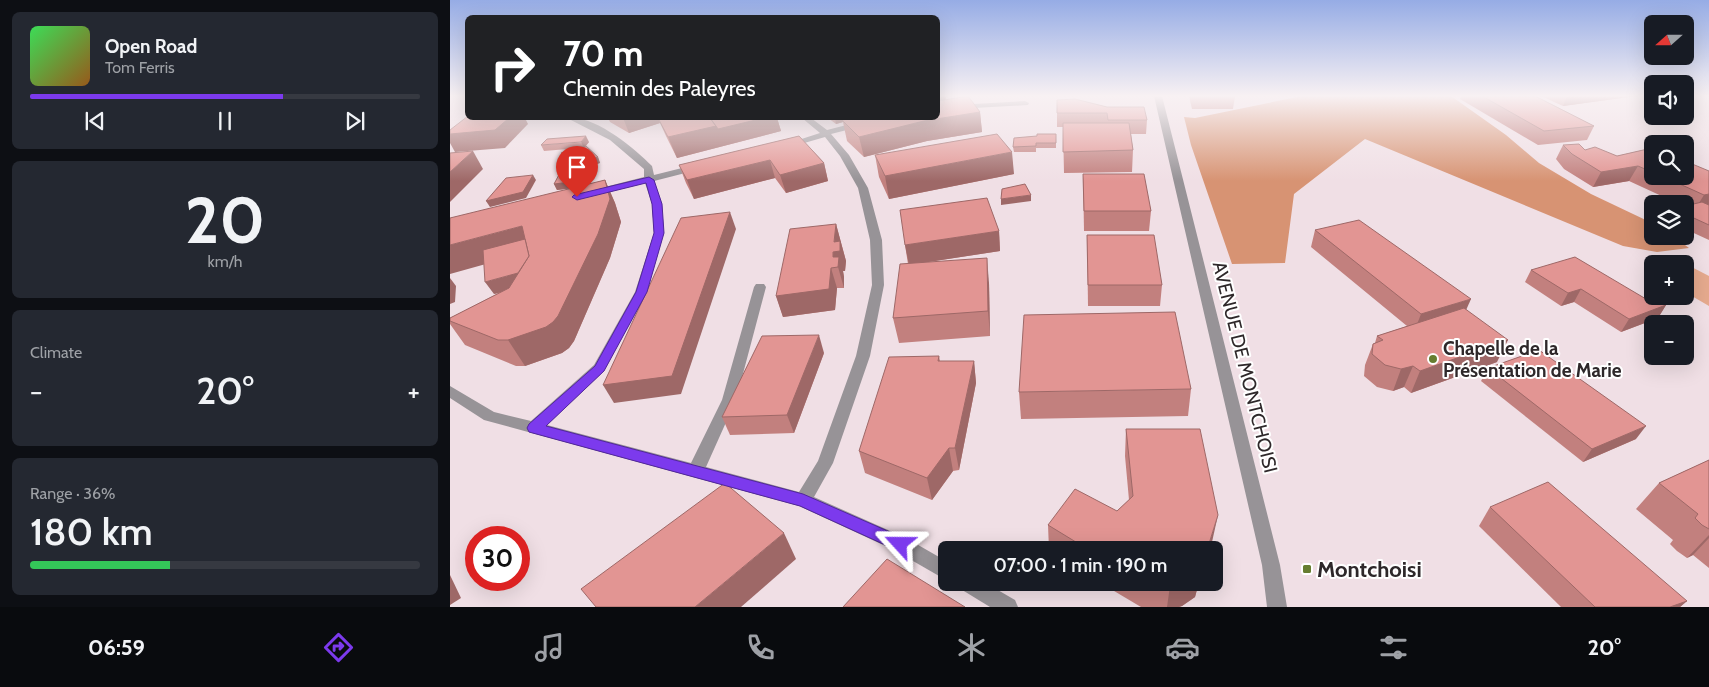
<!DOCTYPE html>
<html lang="en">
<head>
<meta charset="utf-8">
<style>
  body { margin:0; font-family:Cabin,sans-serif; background:#242831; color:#f1f3f6; height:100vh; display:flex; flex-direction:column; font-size:19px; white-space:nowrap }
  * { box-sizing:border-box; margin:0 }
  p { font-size:16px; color:#9ea1a6 }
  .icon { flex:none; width:28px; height:28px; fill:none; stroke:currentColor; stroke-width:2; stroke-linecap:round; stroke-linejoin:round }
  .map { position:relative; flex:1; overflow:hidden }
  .details { display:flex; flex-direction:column; gap:12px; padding:12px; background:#0d0f14; width:450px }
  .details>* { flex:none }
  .banner { position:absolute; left:15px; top:15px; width:475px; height:105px; border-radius:8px; box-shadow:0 5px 20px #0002; background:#202124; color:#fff; overflow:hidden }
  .needle { width:32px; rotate:249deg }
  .fabs { position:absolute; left:1194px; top:15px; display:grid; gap:10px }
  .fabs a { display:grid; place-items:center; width:50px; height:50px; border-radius:8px; background:#171b24; box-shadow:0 5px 20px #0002; font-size:25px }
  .speed { position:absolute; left:15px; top:526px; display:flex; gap:10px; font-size:25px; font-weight:700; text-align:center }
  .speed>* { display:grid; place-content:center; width:65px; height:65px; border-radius:50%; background:#171b24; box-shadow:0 5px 20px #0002; line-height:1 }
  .speed .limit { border:8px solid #d22; background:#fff; color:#111 }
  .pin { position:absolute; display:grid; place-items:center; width:42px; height:42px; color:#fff; margin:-51px -21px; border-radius:50% 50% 50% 0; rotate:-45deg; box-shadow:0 0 5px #0007 }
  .pin .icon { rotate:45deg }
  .me { position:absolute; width:55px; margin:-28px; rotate:294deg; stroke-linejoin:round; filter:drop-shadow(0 0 4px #0008) }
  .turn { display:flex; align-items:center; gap:18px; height:105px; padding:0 15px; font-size:22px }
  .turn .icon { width:65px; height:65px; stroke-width:2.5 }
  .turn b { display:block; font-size:35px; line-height:42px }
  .big { font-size:38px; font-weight:600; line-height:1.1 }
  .details .card { flex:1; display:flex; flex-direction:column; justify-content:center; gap:8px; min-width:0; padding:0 18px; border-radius:8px; background:#242831 }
  .details .dial { align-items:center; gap:0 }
  .dial b { font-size:65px; line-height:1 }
  .song { display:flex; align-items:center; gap:15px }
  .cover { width:60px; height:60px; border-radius:8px; background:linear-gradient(135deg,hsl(130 70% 55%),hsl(30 70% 35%)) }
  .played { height:5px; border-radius:2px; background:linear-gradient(90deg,#7c3aed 65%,#363941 65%) }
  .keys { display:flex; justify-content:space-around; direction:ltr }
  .heat { display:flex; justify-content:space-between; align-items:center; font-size:28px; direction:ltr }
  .charge { height:8px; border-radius:4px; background:linear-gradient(90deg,#34c759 36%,#363941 0) }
  .trip { position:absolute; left:488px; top:541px; width:285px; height:50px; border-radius:8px; background:#171b24; box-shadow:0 5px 20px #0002; font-weight:600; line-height:50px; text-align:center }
  .tab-bar { display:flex; height:80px; justify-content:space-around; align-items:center; background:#090b0e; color:#9ea1a6 }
  .tab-bar .icon { width:35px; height:35px }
  .tab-bar .on { color:#7c3aed }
  .tab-bar b { font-size:22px; color:#f1f3f6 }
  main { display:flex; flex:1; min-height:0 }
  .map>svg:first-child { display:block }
</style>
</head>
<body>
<main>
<section class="details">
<div class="card">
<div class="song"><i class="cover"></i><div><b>Open Road</b><p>Tom Ferris</p></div></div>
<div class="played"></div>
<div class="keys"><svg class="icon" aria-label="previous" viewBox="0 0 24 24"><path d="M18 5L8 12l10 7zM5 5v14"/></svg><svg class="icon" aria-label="pause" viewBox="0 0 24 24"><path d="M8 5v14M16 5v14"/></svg><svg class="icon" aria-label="next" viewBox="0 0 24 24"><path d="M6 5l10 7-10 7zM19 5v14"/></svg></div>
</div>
<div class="card dial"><b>20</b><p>km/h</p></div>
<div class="card"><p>Climate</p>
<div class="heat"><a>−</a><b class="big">20°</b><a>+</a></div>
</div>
<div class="card"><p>Range · 36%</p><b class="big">180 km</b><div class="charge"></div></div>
</section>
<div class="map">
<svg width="1259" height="607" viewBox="0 0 1259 607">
  <rect width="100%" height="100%" fill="#f0dfe5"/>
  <!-- green -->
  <polygon fill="#e6aa8e" points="1228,260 1259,276 1259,306 1235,292 1235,264 1215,264"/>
  <!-- forest -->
  <polygon fill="#d79373" points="852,96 1001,96 1056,135 1089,163 1141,194 1202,223 1202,236 1223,236 1239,248 1207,252 1173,246 915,139 844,194 835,263 782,264 741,145 734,117 745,118"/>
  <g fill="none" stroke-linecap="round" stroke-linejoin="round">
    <!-- minor -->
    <g fill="#979397" fill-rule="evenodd">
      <polygon points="704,96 712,96 830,565 837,607 817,607 812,565"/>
      <polygon points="575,101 579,103 578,105 488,110 488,106"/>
      <path d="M 117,118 C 144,114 184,148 202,166 L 204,175 L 248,164 L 253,167 L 251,169 L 204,181 L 212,204 L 214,233 L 197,292 L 154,371 L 97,425 L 241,463 L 272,400 L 304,287 L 306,284 L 314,284 L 316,287 L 286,400 L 256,467 L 349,492 L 368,461 L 406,356 L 422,285 L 420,240 L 408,188 L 390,156 L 375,137 L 337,148 L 333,145 L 370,133 L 352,118 L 361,118 L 377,130 L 424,118 L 437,118 L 436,120 L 381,134 L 399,155 L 418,188 L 432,240 L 434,285 L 420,356 L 383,463 L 364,497 L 456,538 L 496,561 L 496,580 L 444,550 L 349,506 L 34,420 L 0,398 L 0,386 L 44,412 L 81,421 L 144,365 L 185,292 L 204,233 L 202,204 L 195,183 L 143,196 L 138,193 L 139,191 L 194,177 L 194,169 L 160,140 Z"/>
      <polygon points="507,582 534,582 565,600 568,607 540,607 509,588"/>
    </g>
  </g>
  <!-- wall -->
  <g fill="#c2807e">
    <polygon points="739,96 785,96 783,109 742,109"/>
    <polygon points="1011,96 1085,96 1144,126 1137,140 1088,145 1010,99"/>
    <polygon points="1091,96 1186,96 1113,106"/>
    <polygon points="496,99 530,112 532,132 477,141 414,157 397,141 393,122 386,124 378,118 488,118"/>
    <polygon points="607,100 697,120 696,134 681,134 683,150 682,172 614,173 613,127 607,127"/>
    <polygon points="158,118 327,118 331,131 227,158 216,136 210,123 179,133 160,122"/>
    <polygon points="606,134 606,148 586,148 586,152 564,152 563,147 587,136"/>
    <polygon points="349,136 374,163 378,181 336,193 325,178 244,199 236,183 229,165"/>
    <polygon points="139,142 135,147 148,157 150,163 131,169 135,168 138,174 132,186 155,180 165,203 171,222 160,258 124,341 119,348 112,353 75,366 66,366 15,345 0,324 0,318 49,293 44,294 125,188 107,190 104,184 124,170 113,159 111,153 130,148 94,151 91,145"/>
    <polygon points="1113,145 1135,150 1167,156 1202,148 1202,176 1235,176 1259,171 1259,240 1235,229 1235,204 1229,204 1179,181 1143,187 1114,169 1106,159"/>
    <polygon points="425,155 564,174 439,199 429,177"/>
    <polygon points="633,174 701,211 699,231 634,231"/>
    <polygon points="386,224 396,261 395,271 393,271 394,277 394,288 387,288 385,310 333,317 326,296"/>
    <polygon points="865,230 1016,310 1047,362 961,393 954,387 943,391 927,387 914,376 915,365 923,344 925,343 927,336 957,326 861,247"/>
    <polygon points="549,231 550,251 471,263 539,283 540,336 449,343 443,318 458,264 455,245"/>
    <polygon points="637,235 712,285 710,306 638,306"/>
    <polygon points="1081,270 1196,299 1216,305 1208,318 1171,332 1124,302 1111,306 1075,282"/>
    <polygon points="374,353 344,433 280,435 272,417"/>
    <polygon points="489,356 490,361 524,361 526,383 509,470 503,471 482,500 415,473 409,451"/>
    <polygon points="1038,368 1186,439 1133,462 1031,381"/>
    <polygon points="741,389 738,416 571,419 569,392"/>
    <polygon points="676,429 762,542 760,550 599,550 598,525 667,511 679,500 675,456"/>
    <polygon points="1259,460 1259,568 1243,555 1237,558 1227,551 1220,544 1223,540 1186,509 1209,483"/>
    <polygon points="1040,507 1237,601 1230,607 1111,607 1029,526"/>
    <polygon points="649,582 749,582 745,597 732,606 729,607 691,607"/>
  </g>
  <!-- shaded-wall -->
  <g fill="#9e6867">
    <polygon points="488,96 496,96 496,102 488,103"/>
    <polygon points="1117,96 1186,96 1113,106"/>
    <polygon points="530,112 532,132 477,141 414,157 409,137 474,121"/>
    <polygon points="59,118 75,118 78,124 55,148 5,152 0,143 0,134"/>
    <polygon points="173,118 208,118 210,123 179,133"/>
    <polygon points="314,118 327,118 331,131 227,158 218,137 266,126"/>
    <polygon points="385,118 412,118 392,120 393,122 386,124"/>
    <polygon points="136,136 139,142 134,148 131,142"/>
    <polygon points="23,151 33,169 0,202 0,172"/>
    <polygon points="562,152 564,174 439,199 435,176"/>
    <polygon points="148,157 150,163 125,170 122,165"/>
    <polygon points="320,160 325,178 244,199 237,180"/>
    <polygon points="374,163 378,181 336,193 330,175"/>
    <polygon points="1188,166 1179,181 1143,187 1151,172"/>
    <polygon points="135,168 138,174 132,187 107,190 104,184"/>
    <polygon points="83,175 86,180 76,198 40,207 36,201"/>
    <polygon points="155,180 165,203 171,222 160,258 124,341 119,348 112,353 75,366 58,340"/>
    <polygon points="1259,194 1259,206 1244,211 1254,195"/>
    <polygon points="581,195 581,201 551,205 551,199"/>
    <polygon points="280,212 286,229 231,394 164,403 153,385"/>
    <polygon points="386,224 396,261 395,271 393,271 394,277 394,288 388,267 383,257"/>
    <polygon points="72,226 86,250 93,280 44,294 35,282 86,268 82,251 0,274 0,245"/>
    <polygon points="549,231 550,251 459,265 455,245"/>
    <polygon points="537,258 539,283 540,336 538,311"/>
    <polygon points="381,268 387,288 385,310 333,317 326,296"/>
    <polygon points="0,278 6,286 5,302 0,304"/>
    <polygon points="1131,289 1124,302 1111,306 1118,293"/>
    <polygon points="1021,299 1013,317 964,332 971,314"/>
    <polygon points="1216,305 1208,318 1171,332 1179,319"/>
    <polygon points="369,335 374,353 344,433 337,415"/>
    <polygon points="1058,340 1047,362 961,393 970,371"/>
    <polygon points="524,361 526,383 509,470 505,448"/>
    <polygon points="963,366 954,387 943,391 951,369"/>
    <polygon points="1196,426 1186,439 1133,462 1142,449"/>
    <polygon points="499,448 503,471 482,500 477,478"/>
    <polygon points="768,515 762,542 760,550 757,550"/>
    <polygon points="334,533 346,559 291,607 245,607"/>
    <polygon points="1259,535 1259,538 1243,555 1237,558"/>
    <polygon points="0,575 11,598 0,605"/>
    <polygon points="730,582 749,582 745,597 732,606 729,607 717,607 720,586"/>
    <polygon points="1237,601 1230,607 1220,607"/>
  </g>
  <!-- building -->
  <g fill="#e29593" stroke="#9e6867">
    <polygon points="518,96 530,112 474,121 409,137 392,120 405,118 488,118 488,101"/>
    <polygon points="1032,96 1085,96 1144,126 1094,131"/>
    <polygon points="625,99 657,107 694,107 697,120 658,120 657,113 607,113 607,100"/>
    <polygon points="18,116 18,118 59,118 45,130 0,134 0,130"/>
    <polygon points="208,118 260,118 266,126 218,137"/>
    <polygon points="260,118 314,118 268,129 266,126"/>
    <polygon points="613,123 679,123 683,150 613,152"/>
    <polygon points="547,134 562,152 435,176 425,155"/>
    <polygon points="587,134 606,134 606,143 586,143 586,146 563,147 564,138 587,136"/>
    <polygon points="136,136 131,142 91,145 97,139"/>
    <polygon points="349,136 374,163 330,175 320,160 237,180 229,165"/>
    <polygon points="1129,144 1135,150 1145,147 1167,156 1202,148 1202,172 1188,166 1151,172 1122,154 1113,145"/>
    <polygon points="136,146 148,157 122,165 111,153"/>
    <polygon points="23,151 0,172 0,153"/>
    <polygon points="1235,161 1259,171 1259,194 1254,195 1212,176 1235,176"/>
    <polygon points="135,168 129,181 104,184 111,171"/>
    <polygon points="633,174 694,174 701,211 634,211"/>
    <polygon points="83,175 73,192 36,201 56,178"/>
    <polygon points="155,180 160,199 148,234 108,316 103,322 96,327 58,340 48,340 0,321 0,318 59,288 79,256 72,226 0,245 0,218"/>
    <polygon points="575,184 581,195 551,199 552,189"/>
    <polygon points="537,198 549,231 455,245 450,210"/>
    <polygon points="1252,202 1259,205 1259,225 1235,214 1235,206"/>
    <polygon points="280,212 222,376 153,385 231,218"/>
    <polygon points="909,220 1021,299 971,314 865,230"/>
    <polygon points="386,224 384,242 390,241 390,251 383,252 383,257 389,257 388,267 381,268 379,289 326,296 340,229"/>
    <polygon points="637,235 704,235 712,285 638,285"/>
    <polygon points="75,239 79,256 68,273 35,282 33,250"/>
    <polygon points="1125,257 1196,299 1207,299 1216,305 1179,319 1131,289 1118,293 1081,270"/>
    <polygon points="537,258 538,311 443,318 450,264"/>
    <polygon points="1014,308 1058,340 970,371 963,366 951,369 935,365 922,354 923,344 933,340 927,336"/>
    <polygon points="725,312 741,389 569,392 574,315"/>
    <polygon points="369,335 337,415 272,417 312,336"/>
    <polygon points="1089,350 1196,426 1142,449 1038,368"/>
    <polygon points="489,356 488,361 524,361 505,448 499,448 477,478 409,451 439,357"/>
    <polygon points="676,429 750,429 768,515 757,550 639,550 598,525 625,489 667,511 683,496"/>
    <polygon points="1259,460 1259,529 1252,525 1245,518 1248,514 1209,483"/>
    <polygon points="1098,482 1237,601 1220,607 1145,607 1040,507"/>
    <polygon points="275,483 334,533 245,607 146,607 131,589"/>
    <polygon points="437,559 515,607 393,607"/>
    <polygon points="697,582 730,582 720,586 705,586"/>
  </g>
  <!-- sky -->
  <linearGradient id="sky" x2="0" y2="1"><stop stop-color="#96ace5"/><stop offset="0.53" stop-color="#f8f1f3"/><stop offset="1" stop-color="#f8f1f3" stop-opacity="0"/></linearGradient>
  <rect width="1259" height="181" fill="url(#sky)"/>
  <!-- route -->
  <polygon fill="#7c3aed" stroke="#51269a" points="199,177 204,180 212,204 214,233 197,292 154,371 96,426 353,494 456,539 459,544 456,549 450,551 444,549 350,506 79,432 77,428 79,424 145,366 186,292 204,233 202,204 196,183 127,200 122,197 124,195"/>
  <!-- markers -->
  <g fill="#667d30" stroke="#fff" stroke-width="2">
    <circle cx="983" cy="359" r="5"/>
    <rect x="852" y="564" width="10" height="10" rx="2.5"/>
  </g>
  <g text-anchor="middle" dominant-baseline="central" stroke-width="4" stroke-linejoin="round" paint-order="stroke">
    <!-- poi labels -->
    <g font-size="19" font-weight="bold" fill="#2e282a" stroke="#fff" text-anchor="start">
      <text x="993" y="348">Chapelle de la<tspan x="993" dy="22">Présentation de Marie</tspan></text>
    </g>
    <!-- street labels -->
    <g font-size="19" fill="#2e282a" stroke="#fff">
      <text transform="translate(795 367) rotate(76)">AVENUE DE MONTCHOISI</text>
    </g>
    <!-- near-poi labels -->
    <g font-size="22" font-weight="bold" fill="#2e282a" stroke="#fff" text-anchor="start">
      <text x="867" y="569">Montchoisi</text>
    </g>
  </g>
</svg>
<div class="fabs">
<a><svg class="needle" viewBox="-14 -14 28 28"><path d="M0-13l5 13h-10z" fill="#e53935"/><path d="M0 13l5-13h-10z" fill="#9ea1a6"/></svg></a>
<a><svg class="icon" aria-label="sound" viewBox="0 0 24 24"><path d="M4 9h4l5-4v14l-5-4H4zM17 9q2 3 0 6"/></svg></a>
<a><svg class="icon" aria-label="search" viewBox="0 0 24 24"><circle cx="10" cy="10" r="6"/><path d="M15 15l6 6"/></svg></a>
<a><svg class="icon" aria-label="layers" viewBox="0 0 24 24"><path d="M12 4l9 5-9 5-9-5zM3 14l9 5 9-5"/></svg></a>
<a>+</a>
<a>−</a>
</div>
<div class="speed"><div class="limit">30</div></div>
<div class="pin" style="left:127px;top:197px;background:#d93025"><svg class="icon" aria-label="arrive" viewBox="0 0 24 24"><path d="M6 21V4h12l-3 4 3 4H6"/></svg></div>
<svg class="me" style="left:450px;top:544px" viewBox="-20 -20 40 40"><path d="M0-17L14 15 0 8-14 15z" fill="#7c3aed" stroke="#fff" stroke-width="4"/></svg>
<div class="trip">07:00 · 1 min · 190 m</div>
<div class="banner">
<div class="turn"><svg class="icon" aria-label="right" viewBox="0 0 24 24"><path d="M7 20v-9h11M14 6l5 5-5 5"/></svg><div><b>70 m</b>Chemin des Paleyres</div></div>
</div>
</div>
</main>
<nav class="tab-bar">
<b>06:59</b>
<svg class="icon on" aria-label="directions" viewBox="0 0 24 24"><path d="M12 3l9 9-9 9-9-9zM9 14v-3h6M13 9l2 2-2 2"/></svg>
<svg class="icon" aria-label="music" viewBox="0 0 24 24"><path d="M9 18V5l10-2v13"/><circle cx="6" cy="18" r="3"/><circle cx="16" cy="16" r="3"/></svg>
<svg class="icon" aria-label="phone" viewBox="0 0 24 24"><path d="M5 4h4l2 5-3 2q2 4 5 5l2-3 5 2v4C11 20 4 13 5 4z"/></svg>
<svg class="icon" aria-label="climate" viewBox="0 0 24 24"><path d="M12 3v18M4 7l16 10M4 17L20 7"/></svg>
<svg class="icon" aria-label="car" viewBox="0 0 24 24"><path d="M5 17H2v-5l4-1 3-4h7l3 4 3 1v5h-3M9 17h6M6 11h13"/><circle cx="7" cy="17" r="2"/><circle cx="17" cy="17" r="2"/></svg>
<svg class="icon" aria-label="filters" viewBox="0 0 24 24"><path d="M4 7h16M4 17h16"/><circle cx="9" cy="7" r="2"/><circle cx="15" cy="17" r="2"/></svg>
<b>20°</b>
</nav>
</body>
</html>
